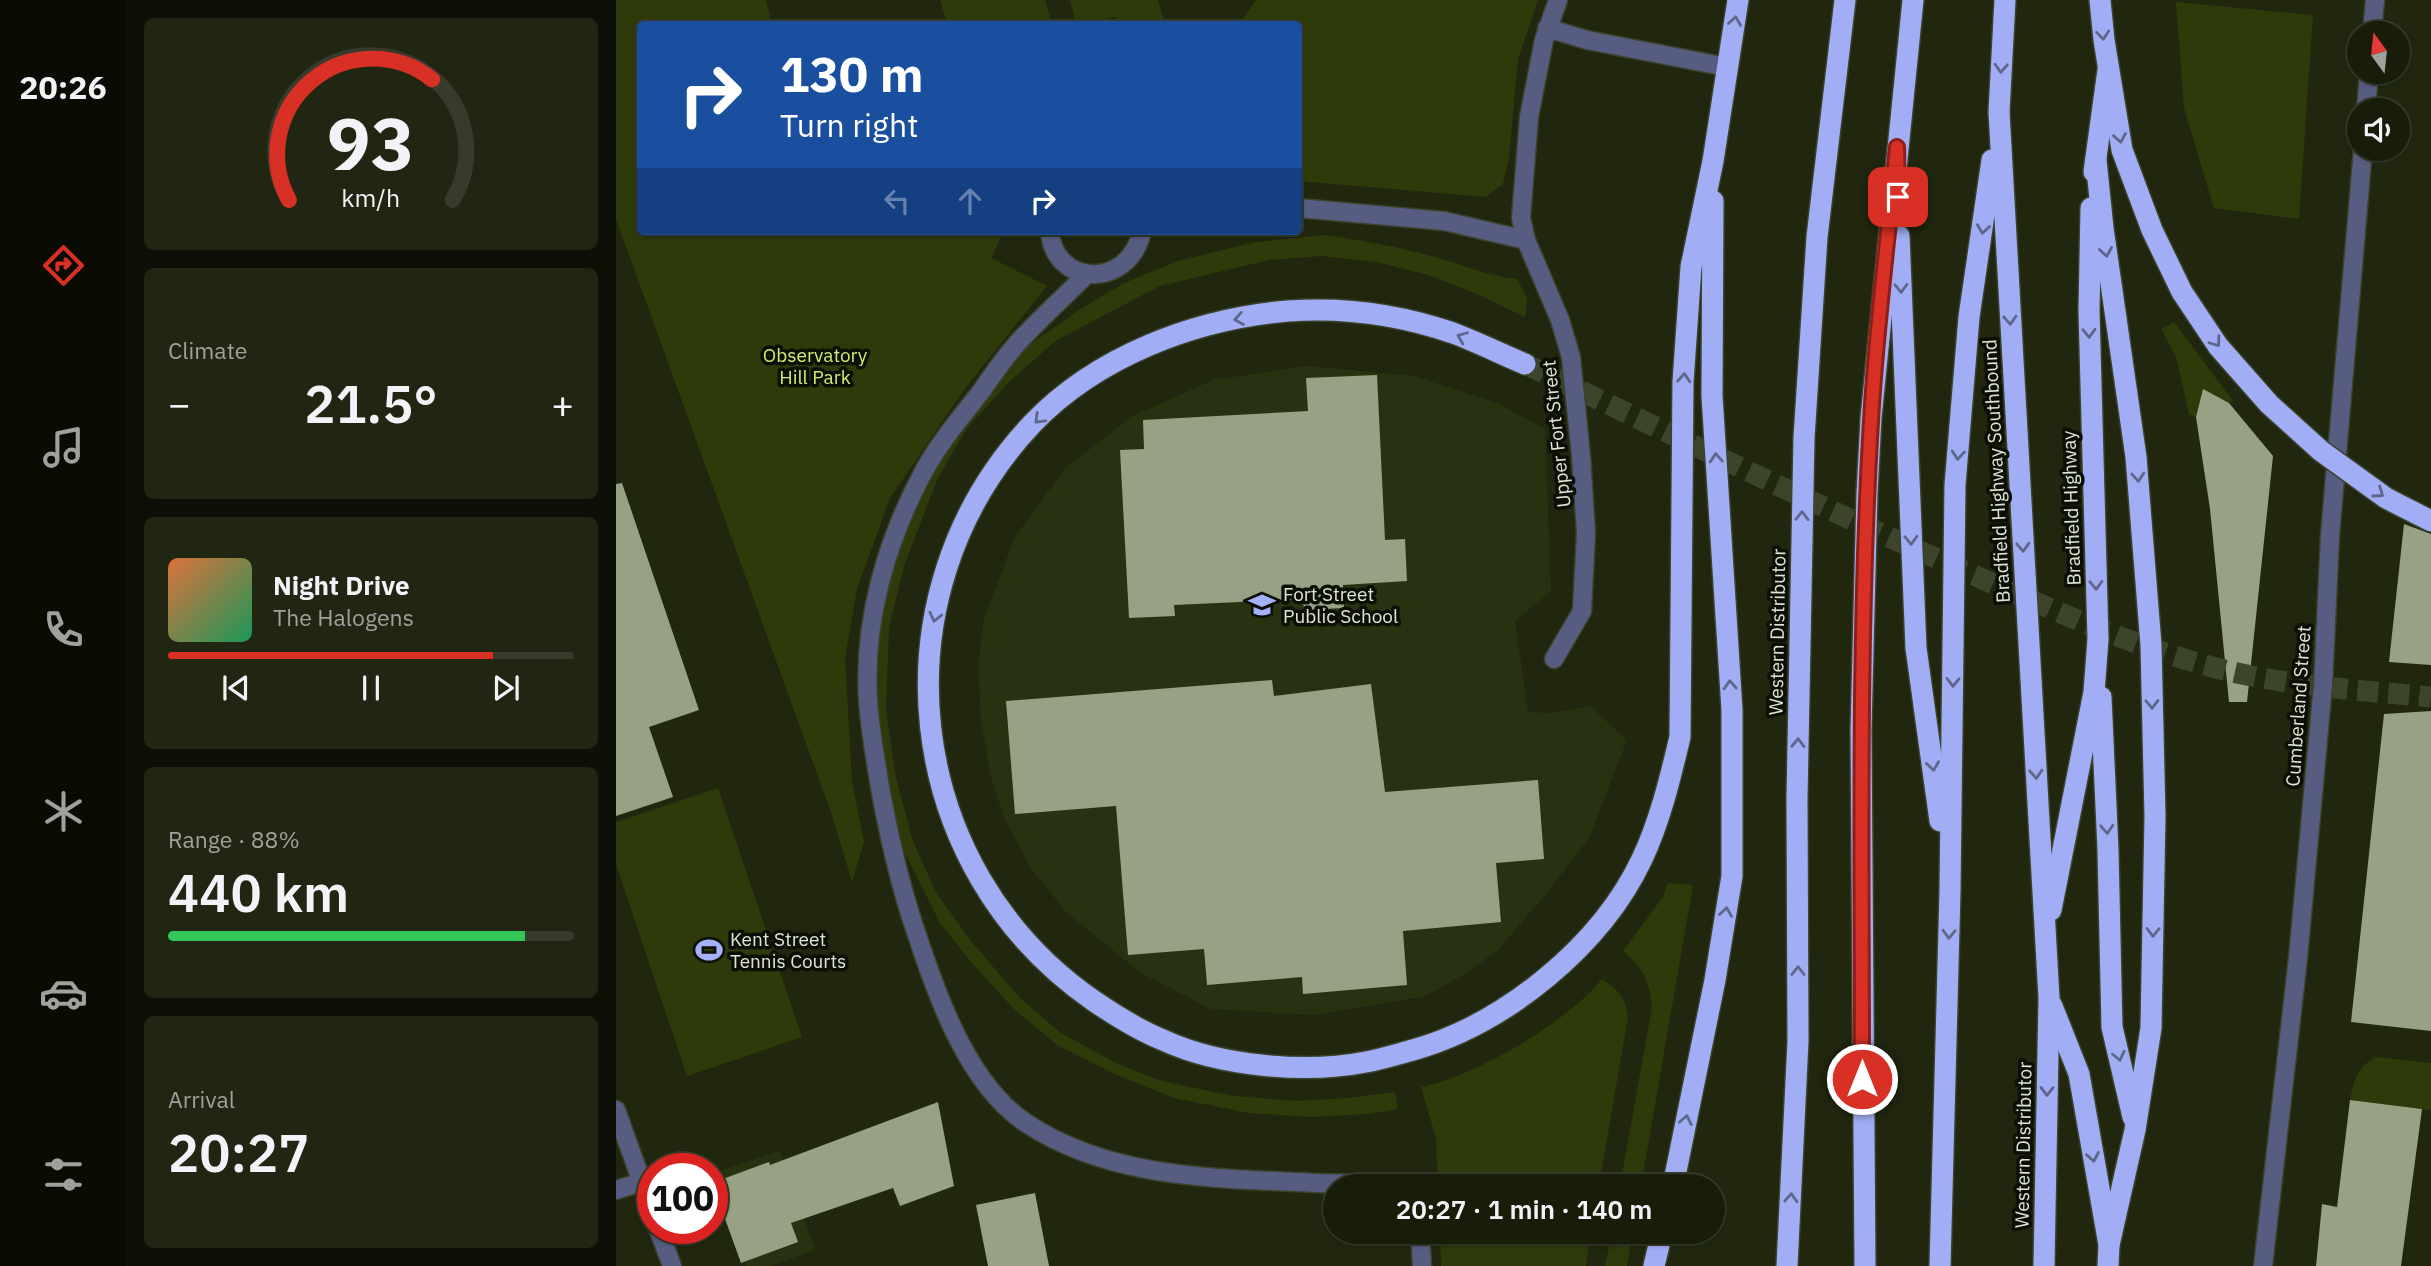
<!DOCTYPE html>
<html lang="en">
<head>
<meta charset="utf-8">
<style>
  body { margin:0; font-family:"IBM Plex Sans",sans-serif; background:#212613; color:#f1f3f6; height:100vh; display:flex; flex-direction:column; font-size:26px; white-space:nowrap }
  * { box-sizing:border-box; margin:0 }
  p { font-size:23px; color:#9fa29c }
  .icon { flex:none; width:38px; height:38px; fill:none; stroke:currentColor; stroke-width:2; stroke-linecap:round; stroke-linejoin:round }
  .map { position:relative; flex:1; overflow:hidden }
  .sheet { display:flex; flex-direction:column; gap:18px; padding:18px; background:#0d1006; width:490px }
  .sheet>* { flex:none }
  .banner { position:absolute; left:21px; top:21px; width:665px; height:214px; border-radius:7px; box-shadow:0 2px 5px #0004,0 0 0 2px #363b2b; background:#1a4fa0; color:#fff; overflow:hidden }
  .needle { width:46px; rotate:345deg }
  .buttons { position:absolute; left:1731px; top:21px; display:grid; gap:14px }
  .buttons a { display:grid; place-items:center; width:63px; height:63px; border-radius:50%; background:#181d0a; box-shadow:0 2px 5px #0004,0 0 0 2px #363b2b; font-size:35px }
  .speed { position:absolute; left:21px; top:1153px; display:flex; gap:14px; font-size:35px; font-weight:700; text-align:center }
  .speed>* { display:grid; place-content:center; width:91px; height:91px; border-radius:50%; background:#181d0a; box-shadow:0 2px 5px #0004,0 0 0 2px #363b2b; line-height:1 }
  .speed .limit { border:10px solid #d22; background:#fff; color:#111 }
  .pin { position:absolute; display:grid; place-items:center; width:60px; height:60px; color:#fff; margin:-30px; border-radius:14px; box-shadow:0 4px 10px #0006 }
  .me { position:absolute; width:77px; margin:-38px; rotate:0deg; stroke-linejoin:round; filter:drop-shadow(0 0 5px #0008) }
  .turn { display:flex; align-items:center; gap:24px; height:147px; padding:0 28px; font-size:32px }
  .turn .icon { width:91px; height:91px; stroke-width:2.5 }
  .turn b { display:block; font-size:49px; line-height:60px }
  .lanes { display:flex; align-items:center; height:66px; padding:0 28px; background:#0003; justify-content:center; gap:35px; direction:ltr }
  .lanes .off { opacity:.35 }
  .big { font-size:52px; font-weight:600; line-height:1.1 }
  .sheet .card { flex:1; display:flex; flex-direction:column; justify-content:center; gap:10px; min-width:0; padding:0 24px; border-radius:10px; background:#212613 }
  .sheet .dial { align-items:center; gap:0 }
  .dial svg { height:182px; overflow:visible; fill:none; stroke:#363b2b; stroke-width:7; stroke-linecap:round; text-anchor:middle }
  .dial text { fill:#f1f3f6; stroke:none }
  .song { display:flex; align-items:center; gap:21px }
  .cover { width:84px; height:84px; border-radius:10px; background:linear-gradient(135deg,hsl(20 70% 55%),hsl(150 70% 35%)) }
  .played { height:7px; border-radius:4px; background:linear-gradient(90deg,#d93025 80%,#363b2b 80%) }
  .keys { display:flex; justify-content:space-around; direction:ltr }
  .heat { display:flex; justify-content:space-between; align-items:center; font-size:38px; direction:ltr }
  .charge { height:10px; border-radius:5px; background:linear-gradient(90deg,#34c759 88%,#363b2b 0) }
  .trip { position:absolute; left:707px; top:1174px; width:402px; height:70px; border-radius:35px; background:#181d0a; box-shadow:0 2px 5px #0004,0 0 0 2px #363b2b; font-weight:600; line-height:70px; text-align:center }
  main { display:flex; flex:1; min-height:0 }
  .tabs { display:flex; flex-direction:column; width:126px; justify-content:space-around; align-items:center; background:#0a0c04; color:#9fa29c }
  .tabs .icon { width:49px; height:49px }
  .tabs .active { color:#d93025 }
  .tabs b { font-size:32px; color:#f1f3f6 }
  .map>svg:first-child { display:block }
</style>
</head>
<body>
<main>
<nav class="tabs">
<b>20:26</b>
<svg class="icon active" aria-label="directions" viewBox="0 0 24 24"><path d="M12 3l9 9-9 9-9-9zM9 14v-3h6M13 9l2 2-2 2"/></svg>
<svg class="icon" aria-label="music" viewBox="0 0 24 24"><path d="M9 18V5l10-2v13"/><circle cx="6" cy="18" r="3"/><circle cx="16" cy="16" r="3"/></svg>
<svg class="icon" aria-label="phone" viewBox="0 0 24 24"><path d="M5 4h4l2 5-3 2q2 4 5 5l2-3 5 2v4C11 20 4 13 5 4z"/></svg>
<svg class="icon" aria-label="climate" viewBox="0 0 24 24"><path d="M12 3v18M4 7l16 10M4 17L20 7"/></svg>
<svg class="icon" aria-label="car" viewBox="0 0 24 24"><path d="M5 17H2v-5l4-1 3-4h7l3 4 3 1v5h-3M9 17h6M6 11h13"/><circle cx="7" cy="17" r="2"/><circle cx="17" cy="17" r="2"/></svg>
<svg class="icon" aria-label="filters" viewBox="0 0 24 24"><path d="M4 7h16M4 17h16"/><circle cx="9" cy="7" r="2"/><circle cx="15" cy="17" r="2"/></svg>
</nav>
<section class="sheet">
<div class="card dial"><svg viewBox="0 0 100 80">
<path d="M14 69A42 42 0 1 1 86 69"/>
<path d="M14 69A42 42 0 0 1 77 16" stroke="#d93025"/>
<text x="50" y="56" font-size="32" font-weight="700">93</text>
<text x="50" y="72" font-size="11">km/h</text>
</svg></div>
<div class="card"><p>Climate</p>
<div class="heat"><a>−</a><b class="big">21.5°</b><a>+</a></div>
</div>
<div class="card">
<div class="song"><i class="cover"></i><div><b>Night Drive</b><p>The Halogens</p></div></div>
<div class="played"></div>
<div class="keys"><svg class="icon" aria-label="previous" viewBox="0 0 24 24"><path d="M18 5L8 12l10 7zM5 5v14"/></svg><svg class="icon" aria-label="pause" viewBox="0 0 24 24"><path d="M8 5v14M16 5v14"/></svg><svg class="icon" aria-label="next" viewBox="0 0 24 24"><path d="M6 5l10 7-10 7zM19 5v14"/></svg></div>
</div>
<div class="card"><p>Range · 88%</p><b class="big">440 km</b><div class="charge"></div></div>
<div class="card"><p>Arrival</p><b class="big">20:27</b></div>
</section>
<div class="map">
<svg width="1815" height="1266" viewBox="0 0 1815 1266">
  <rect width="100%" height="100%" fill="#20270e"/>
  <!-- built -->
  <g fill="#293210">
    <polygon points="691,366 798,376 883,404 929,429 935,591 899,621 912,712 937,713 974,706 1011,740 973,838 931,893 880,952 847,975 810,996 697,1015 595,1009 525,973 451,913 416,870 388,818 374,773 365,719 362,665 368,618 399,537 450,467 517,416 597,380"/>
    <polygon points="164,1151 199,1250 154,1266 131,1266 98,1173"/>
  </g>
  <!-- green -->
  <g fill="#2f3a0b">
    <polygon points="0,0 150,0 156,24 24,24 24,231 388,231 375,258 431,286 350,387 274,498 241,589 229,658 236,781 248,842 236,882 216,815 0,219"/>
    <polygon points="324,0 429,0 436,24 331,24"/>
    <polygon points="454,0 542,0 549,24 502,24 500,17 460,24"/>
    <polygon points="640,0 922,0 902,59 893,157 887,184 870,197 683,181 682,24 623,24"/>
    <polygon points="1560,2 1697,15 1683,219 1598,208 1568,108"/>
    <path d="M 709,235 C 747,241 785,247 822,258 C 851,266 871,276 901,279 L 911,298 L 909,317 L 859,293 L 812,275 L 761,262 L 706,256 L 653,260 L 544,286 L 439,341 L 394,381 L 351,428 L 321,480 L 288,566 L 273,628 L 270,708 L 279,773 L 296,839 L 321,894 L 355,941 L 404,998 L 445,1033 L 502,1064 L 546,1081 L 617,1096 L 681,1101 L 732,1098 L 779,1092 L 782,1109 L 752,1114 L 695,1117 L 633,1113 L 558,1098 L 505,1077 L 441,1045 L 397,1008 L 355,962 L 324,923 L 284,843 L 259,749 L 256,642 L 296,487 L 405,351 L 466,308 L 508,283 L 565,260 L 640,242 Z"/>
    <path d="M 1558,322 L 1617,401 L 1613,403 C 1601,396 1596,395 1583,403 L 1580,417 L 1573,414 L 1560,357 L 1545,329 Z"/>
    <polygon points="102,788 186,1037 71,1076 0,864 0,822"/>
    <path d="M 1052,883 L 1077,885 L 1025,1186 L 1004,1186 L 1036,1007 C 1033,979 1028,969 1007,951 L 1047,897 Z"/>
    <path d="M 986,979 C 1003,991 1009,996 1012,1017 L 983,1186 L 822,1186 L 820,1138 L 805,1087 C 857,1078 954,1020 986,979 Z"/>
    <path d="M 1759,1057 L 1815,1063 L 1815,1110 L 1734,1100 C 1737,1082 1742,1067 1759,1057 Z"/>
    <polygon points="824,1232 975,1232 970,1266 825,1266"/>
    <polygon points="996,1232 1017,1232 1011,1266 989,1266"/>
  </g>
  <!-- building -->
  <g fill="#97a183">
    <polygon points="761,375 769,540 789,539 791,581 727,585 728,608 688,610 687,599 558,605 559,616 513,618 504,450 528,449 527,420 692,411 690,378"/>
    <polygon points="1587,389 1613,403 1657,456 1631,702 1613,702 1594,509 1580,417"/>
    <polygon points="6,483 83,710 33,727 57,797 0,816 0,484"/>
    <polygon points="1788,524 1815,534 1815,665 1773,662"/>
    <polygon points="656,680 658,696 755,684 769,792 922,780 928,859 880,863 885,922 787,931 791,985 687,994 686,977 591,985 588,949 512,955 500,806 399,814 390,701"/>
    <polygon points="1815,711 1815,1031 1735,1022 1768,714"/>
    <polygon points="1734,1100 1806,1109 1785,1266 1700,1266 1706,1204 1721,1207"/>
    <polygon points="322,1102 338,1186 284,1206 277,1188 175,1223 182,1242 125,1263 96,1183 153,1162 154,1165"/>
    <polygon points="419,1193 433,1266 372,1266 360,1205"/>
  </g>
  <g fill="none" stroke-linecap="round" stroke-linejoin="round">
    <!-- highway-tunnel -->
    <path stroke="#3d442c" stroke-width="21" stroke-dasharray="21 10" stroke-linecap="butt" d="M 909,364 C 1051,432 1191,501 1335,565 C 1422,603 1508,644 1600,668 C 1670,686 1743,690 1815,697"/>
    <defs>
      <g id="minor">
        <polyline points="931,28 971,40 1111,67"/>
        <polyline points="1756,33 1759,0"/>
        <polyline points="1750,110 1753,72"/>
        <polyline points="682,208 828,221 910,240"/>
        <path d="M 434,231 C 437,286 513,291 526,231"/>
        <path d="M 471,274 C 451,294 429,314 409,335 C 392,352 378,373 364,393 C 345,417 324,442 309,469 C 271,539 247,620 252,700 C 254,731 260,762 265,793 C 274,841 285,889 301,935 C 322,999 353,1085 410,1123 C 496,1180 603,1178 701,1183 C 726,1184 751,1183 775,1186"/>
        <polyline points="938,659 966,611 970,533 965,456 955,357 944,320 910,240 905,218 913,117 928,40 942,0"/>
        <polyline points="0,1110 37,1213"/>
        <polyline points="0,1190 26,1182"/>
        <polyline points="42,1228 56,1266"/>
        <polyline points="804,1232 806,1266"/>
        <polyline points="1647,1266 1682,958 1707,685 1714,536 1747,149"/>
      </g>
      <g id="highway">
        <polyline points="1389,0 1383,112 1433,998 1428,1266"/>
        <polyline points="1484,0 1488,40 1506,150 1536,230 1566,292 1602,346 1653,404"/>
        <polyline points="1480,160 1487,228 1520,457 1535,645 1539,816 1535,1028 1519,1130 1493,1245"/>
        <polyline points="1478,172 1492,70"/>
        <polyline points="1283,236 1300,648 1324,821"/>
        <path d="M 909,364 C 885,354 861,342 837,333 C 785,315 727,307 672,311 C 579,319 481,356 416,424 C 255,595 286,869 478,1001 C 500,1016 522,1030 547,1040 C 603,1066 689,1074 750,1062 C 766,1059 782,1054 797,1050 C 889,1024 985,946 1026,859 C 1044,821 1054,779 1064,737 L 1067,382 L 1075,267 L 1097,161 L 1122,0"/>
        <polyline points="1485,697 1492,850 1496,1027 1517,1117"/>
        <polyline points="1435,910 1478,692 1482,639 1473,311 1475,208"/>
        <polyline points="1436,1006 1463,1074 1493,1245 1492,1266"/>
        <polyline points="1057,1186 1099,980 1116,876 1116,710 1096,396 1097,201"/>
        <polyline points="1038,1266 1046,1232"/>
        <polyline points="1171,1266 1182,1041 1181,798 1188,438 1201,237 1229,0"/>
        <polyline points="1249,1266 1245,730 1251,493 1255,418 1297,0"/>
        <polyline points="1324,1266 1334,891 1339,485 1353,317 1376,160"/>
      </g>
    </defs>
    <!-- minor casing -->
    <use href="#minor" stroke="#3b422a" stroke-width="21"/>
    <!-- highway casing -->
    <use href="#highway" stroke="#3b422a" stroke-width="24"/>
    <!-- minor -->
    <use href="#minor" stroke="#575d81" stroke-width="18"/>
    <!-- highway -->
    <use href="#highway" stroke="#a1aef5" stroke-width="21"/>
    <defs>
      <polyline id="highway-bridge" points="1653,404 1705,451 1770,498 1815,521"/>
    </defs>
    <!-- highway-bridge casing -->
    <use href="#highway-bridge" stroke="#3b422a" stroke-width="24" stroke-linecap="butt"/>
    <!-- highway-bridge -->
    <use href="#highway-bridge" stroke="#a1aef5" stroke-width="21"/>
  </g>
  <!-- one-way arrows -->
  <defs><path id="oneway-chevron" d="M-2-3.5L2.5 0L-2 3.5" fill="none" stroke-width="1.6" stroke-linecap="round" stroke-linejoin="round" transform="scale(1.75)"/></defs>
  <g stroke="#5e6689">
    <use href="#oneway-chevron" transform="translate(1119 21) rotate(-81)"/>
    <use href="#oneway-chevron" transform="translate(1487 35) rotate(84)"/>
    <use href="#oneway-chevron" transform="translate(1385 68) rotate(93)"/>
    <use href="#oneway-chevron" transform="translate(1504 138) rotate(80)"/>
    <use href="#oneway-chevron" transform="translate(1367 229) rotate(98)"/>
    <use href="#oneway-chevron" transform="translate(1490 252) rotate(81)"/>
    <use href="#oneway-chevron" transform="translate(1285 288) rotate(88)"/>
    <use href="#oneway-chevron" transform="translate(623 319) rotate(170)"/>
    <use href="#oneway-chevron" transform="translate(1394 320) rotate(87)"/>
    <use href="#oneway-chevron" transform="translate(1473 333) rotate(88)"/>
    <use href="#oneway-chevron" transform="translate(846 337) rotate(-157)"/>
    <use href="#oneway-chevron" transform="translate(1600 342) rotate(54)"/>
    <use href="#oneway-chevron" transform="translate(1068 378) rotate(-87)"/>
    <use href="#oneway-chevron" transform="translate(423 419) rotate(136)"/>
    <use href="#oneway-chevron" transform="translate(1342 455) rotate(95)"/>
    <use href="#oneway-chevron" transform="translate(1100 458) rotate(-94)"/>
    <use href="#oneway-chevron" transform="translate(1522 477) rotate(86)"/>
    <use href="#oneway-chevron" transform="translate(1763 493) rotate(35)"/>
    <use href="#oneway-chevron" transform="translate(1186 516) rotate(-89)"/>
    <use href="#oneway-chevron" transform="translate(1295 540) rotate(88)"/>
    <use href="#oneway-chevron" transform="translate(1407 547) rotate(87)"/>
    <use href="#oneway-chevron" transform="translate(1480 585) rotate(88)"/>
    <use href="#oneway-chevron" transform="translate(319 617) rotate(103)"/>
    <use href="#oneway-chevron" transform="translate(1337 682) rotate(91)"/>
    <use href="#oneway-chevron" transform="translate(1114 685) rotate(-93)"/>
    <use href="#oneway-chevron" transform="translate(1536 704) rotate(89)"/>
    <use href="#oneway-chevron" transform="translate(1182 743) rotate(-89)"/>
    <use href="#oneway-chevron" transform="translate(1317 766) rotate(82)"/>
    <use href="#oneway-chevron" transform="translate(1420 774) rotate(87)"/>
    <use href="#oneway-chevron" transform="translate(1491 829) rotate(87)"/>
    <use href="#oneway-chevron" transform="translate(1110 912) rotate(-81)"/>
    <use href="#oneway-chevron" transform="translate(1537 932) rotate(91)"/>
    <use href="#oneway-chevron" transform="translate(1333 934) rotate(92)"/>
    <use href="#oneway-chevron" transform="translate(1182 971) rotate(-90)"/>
    <use href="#oneway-chevron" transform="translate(1503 1056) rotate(77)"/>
    <use href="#oneway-chevron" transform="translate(1431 1091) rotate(91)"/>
    <use href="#oneway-chevron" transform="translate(1070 1120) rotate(-79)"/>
    <use href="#oneway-chevron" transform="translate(1477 1157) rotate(80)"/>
    <use href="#oneway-chevron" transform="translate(1175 1198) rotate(-87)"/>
  </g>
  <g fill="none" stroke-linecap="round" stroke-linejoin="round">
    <defs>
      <path id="route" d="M 1246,1079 C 1246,860 1242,640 1255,421 C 1260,330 1272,238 1281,147 L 1282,197"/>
    </defs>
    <!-- route casing -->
    <use href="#route" stroke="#8d1f18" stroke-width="18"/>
    <!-- route -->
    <use href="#route" stroke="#d93025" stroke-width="12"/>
  </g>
  <!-- icons -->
  <defs>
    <symbol id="school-bare" viewBox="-9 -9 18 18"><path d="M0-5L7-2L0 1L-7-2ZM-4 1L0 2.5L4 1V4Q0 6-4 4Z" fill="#a4b2fc" stroke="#0c0f05" stroke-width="2.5" paint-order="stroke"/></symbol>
    <symbol id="stadium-bare" viewBox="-9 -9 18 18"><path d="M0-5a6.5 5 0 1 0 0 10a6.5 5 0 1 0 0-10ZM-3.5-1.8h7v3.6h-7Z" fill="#a4b2fc" stroke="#0c0f05" stroke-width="2.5" paint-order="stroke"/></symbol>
  </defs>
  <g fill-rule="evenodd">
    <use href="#school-bare" x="627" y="586" width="38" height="38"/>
    <use href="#stadium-bare" x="74" y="931" width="38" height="38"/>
  </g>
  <g text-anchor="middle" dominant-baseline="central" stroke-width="7" stroke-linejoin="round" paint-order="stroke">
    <!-- park labels -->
    <g font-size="19" fill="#ccef6f" stroke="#0c0f05">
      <text x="199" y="355">Observatory<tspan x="199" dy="22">Hill Park</tspan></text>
    </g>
    <!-- street labels -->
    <g font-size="19" fill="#dfe5d5" stroke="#0c0f05">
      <text transform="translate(940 434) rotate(-96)">Upper Fort Street</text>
      <text transform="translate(1380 471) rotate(-93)">Bradfield Highway Southbound</text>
      <text transform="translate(1455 508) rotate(-92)">Bradfield Highway</text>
      <text transform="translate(1161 632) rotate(-89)">Western Distributor</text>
      <text transform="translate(1682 706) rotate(-86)">Cumberland Street</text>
      <text transform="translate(1407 1145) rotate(-89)">Western Distributor</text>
    </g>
    <!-- poi labels -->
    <g font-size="19" fill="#dfe5d5" stroke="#0c0f05" text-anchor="start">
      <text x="667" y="594">Fort Street<tspan x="667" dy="22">Public School</tspan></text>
      <text x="114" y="939">Kent Street<tspan x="114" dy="22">Tennis Courts</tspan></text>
    </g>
  </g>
</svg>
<div class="buttons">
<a><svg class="needle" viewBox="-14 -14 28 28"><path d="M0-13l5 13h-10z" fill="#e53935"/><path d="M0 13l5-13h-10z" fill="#9fa29c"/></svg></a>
<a><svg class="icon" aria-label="sound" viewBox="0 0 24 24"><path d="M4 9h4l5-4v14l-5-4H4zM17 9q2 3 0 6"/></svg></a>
</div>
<div class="speed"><div class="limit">100</div></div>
<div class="pin" style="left:1282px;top:197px;background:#d93025"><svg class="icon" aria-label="arrive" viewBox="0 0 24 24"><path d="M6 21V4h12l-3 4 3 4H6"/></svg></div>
<svg class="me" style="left:1246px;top:1079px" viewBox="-20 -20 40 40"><circle r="17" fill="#d93025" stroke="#fff" stroke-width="3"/><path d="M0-11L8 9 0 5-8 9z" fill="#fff"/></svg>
<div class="trip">20:27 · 1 min · 140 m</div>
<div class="banner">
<div class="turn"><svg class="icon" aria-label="right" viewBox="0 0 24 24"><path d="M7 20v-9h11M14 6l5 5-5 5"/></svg><div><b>130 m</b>Turn right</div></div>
<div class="lanes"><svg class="icon off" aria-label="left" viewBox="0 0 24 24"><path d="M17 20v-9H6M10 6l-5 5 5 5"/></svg><svg class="icon off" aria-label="ahead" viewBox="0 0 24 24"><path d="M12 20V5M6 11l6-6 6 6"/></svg><svg class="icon" aria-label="right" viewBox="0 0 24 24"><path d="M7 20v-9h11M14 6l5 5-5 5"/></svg></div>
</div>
</div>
</main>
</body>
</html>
